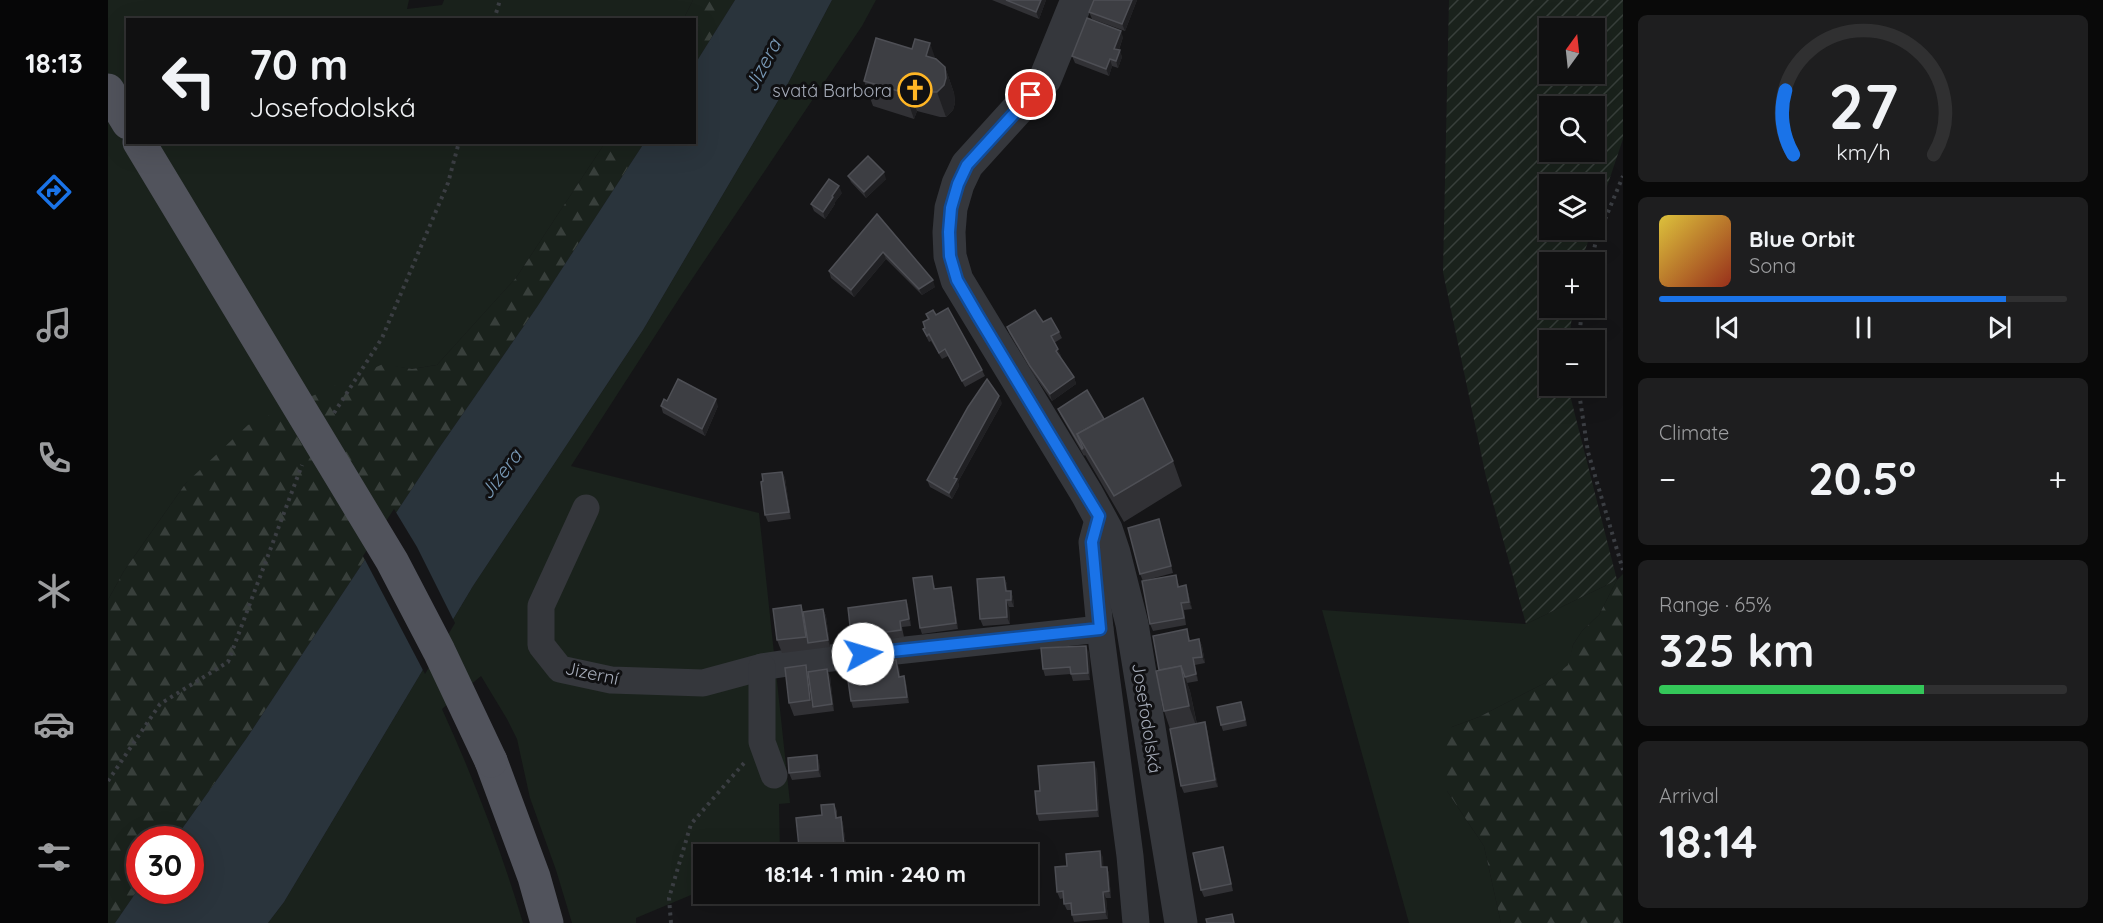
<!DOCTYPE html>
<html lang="en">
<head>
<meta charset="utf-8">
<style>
  body { margin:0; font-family:Quicksand,sans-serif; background:#1e1e1f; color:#f1f3f6; height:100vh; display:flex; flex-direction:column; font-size:22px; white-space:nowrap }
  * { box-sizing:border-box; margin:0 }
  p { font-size:20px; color:#9c9d9f }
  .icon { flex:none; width:33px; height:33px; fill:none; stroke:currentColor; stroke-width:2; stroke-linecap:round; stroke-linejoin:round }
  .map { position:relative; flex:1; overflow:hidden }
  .drawer { display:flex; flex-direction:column; gap:15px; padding:15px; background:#090909; width:480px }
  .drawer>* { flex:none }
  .top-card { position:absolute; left:18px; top:18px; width:570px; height:126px; border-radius:0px; box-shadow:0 6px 24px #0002,0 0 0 2px #303031; background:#101011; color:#f1f3f6; overflow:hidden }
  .needle { width:39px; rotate:15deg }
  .fabs { position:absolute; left:1431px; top:18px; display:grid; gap:12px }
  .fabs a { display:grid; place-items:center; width:66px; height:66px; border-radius:0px; background:#101011; box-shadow:0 6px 24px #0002,0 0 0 2px #303031; font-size:30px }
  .speed { position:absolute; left:18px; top:826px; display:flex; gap:12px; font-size:30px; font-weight:700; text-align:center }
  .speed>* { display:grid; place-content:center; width:78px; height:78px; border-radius:50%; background:#101011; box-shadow:0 6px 24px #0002,0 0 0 2px #303031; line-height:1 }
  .speed .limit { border:9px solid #d22; background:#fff; color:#111 }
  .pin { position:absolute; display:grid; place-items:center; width:51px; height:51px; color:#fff; margin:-26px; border:3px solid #fff; border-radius:50%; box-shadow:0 2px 6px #0007 }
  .me { position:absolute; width:66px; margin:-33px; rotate:84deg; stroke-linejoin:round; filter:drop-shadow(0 0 4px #0008) }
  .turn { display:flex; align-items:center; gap:21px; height:126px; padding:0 24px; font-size:27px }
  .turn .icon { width:78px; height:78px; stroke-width:2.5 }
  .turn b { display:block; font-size:42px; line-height:51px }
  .big { font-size:45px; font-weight:700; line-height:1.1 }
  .drawer .widget { flex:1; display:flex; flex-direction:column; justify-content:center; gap:9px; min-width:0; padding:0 21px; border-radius:9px; background:#1e1e1f }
  .drawer .dial { align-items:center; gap:0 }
  .dial svg { height:156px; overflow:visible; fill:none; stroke:#303031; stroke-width:7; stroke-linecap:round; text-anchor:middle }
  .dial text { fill:#f1f3f6; stroke:none }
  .song { display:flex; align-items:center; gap:18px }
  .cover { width:72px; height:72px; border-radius:9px; background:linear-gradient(135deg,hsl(50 70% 55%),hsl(10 70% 35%)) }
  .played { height:6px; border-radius:3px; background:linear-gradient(90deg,#1a73e8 85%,#303031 85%) }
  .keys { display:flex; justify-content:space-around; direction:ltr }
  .heat { display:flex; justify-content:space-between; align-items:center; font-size:33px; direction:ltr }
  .charge { height:9px; border-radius:4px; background:linear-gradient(90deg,#34c759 65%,#303031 0) }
  .trip { position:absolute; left:585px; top:844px; width:345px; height:60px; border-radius:0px; background:#101011; box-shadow:0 6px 24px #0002,0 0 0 2px #303031; font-weight:700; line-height:60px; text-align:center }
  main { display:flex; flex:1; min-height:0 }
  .menu { display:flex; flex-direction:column; width:108px; justify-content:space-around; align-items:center; background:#060607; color:#9c9d9f }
  .menu .icon { width:42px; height:42px }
  .menu .current { color:#1a73e8 }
  .menu b { font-size:27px; color:#f1f3f6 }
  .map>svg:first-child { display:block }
</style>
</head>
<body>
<main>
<nav class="menu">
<b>18:13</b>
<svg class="icon current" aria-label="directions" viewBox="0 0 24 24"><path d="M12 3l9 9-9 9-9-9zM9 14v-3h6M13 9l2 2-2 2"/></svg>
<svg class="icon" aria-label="music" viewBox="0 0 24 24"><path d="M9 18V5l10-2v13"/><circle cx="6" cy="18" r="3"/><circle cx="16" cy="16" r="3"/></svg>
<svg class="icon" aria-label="phone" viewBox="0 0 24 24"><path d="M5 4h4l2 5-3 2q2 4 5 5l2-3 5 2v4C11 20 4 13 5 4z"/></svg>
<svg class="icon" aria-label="climate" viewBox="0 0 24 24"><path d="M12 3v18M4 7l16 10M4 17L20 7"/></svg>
<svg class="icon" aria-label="car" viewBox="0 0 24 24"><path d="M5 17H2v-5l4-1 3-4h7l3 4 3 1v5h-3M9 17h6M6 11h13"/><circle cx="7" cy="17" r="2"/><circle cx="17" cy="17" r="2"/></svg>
<svg class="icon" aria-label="filters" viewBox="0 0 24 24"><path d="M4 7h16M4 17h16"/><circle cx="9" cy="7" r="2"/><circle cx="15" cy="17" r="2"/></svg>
</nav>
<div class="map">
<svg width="1515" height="923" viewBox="0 0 1515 923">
  <defs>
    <pattern id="forest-firs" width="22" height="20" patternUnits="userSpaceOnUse" patternTransform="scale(1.5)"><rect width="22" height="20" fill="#1a221c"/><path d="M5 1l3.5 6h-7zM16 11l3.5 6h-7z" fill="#383f3b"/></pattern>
    <pattern id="garden-furrows" width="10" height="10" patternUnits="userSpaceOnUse" patternTransform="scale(1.5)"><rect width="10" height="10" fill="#1a221c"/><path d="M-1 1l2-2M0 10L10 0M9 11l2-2" fill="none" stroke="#383f3b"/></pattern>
  </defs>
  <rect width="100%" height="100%" fill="#151517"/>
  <!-- grass -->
  <g fill="#1a221c">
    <polygon points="0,0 301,0 299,9 334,5 336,0 585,0 575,20 20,20 20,142 497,143 408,278 329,365 304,369 275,365 78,483 16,571 0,600"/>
    <path d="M 724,0 L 768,0 L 754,26 L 574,294 L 463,466 L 651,513 L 682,803 L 671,804 L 672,855 L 596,855 L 595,890 L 528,918 L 528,923 L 464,923 L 448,870 L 422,798 L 409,739 L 399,719 L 373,676 L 334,709 C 366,779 393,850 415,923 L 160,923 L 176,902 L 365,586 L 535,330 L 677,89 Z"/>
    <polygon points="1509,580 1491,615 1474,631 1465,645 1461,665 1439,682 1371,717 1344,727 1339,791 1376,846 1393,923 1301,923 1214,610 1418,624"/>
  </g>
  <!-- forest -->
  <g fill="url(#forest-firs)">
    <polygon points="585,0 627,0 587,64 586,20 575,20"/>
    <polygon points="497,143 536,143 429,307 329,451 138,739 66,840 32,840 31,888 7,923 0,923 0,600 16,571 78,483 140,425 275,364 304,369 329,365 408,278"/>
    <polygon points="1515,574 1515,923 1393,923 1376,846 1339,791 1334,768 1334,737 1344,727 1371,717 1439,682 1460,665 1465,645 1474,631 1491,615 1509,580"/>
  </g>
  <!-- garden -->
  <path fill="url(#garden-furrows)" fill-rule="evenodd" d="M 1341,0 L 1515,0 L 1515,139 L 1487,222 L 1486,184 L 1442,184 L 1442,230 L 1484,230 L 1473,262 L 1442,262 L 1442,308 L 1465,308 L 1461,340 L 1442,340 L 1442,386 L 1462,386 L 1463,399 L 1509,580 L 1418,624 L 1378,477 L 1335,272 ZM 1442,28 L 1486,28 L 1486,74 L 1442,74 ZM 1442,106 L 1486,106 L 1486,152 L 1442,152 Z"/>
  <!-- water -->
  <polygon fill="#2a343c" points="627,0 724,0 677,89 535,330 365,586 176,902 160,923 7,923 31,888 32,891 82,891 82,840 66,840 138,739 329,451 429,307 536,143 586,142 587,64"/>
  <!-- pier -->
  <polygon fill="#151517" points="286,509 309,547 347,623 317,674 255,556"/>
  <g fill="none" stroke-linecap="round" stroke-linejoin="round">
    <!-- path -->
    <g stroke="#3b3e43" stroke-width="4" stroke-dasharray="3 4.5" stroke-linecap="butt">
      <polyline points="386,20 392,0"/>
      <polyline points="1483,262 1488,241 1515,176"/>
      <polyline points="1471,340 1474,308"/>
      <polyline points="1470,386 1480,452 1515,570"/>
      <polyline points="226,413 274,338 340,183 351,142"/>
      <polyline points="0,781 52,704 120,662 194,465"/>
      <polyline points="563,923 561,898 583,824 636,763"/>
    </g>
    <!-- minor -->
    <g stroke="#35373c" stroke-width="27">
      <polyline points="478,508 433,606 433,645 452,669 503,680 595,683 654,667 686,662 992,629"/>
      <polyline points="991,516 984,542 992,629 1022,856 1028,923"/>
      <polyline points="654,667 654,742 666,775"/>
    </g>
    <!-- tertiary -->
    <polyline stroke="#35373c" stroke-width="33" points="969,0 937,79 859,165 850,184 843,208 841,232 842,256 849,280 979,494 998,529 1006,553 1024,624 1073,923"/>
    <!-- primary -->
    <g stroke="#51535c" stroke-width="33">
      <polyline points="0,90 20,123"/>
      <polyline points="383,761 426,877 439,923"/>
    </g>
    <!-- primary-bridge -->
    <polyline stroke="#51535c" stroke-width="33" points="31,142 284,561 331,651 383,761"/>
  </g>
  <!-- wall -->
  <g fill="#313135">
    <polygon points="884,0 938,0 931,19"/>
    <polygon points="1029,0 1017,31 984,19 981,12"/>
    <polygon points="1015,37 1011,50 1014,57 1010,68 1004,66 1001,76 967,63 964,56"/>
    <polygon points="828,59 837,67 846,93 847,103 845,110 838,117 832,117 809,111 806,119 765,106 756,81"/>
    <polygon points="740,176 778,179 758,198 743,182"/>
    <polygon points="734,193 727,202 727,204 717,219 706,211 703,204"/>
    <polygon points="769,214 827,287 814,295 778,259 746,297 723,278 721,271"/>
    <polygon points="818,314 828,315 874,370 877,376 857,387 840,356 834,359 823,341 821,342 818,336 815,329 817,328 815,322 820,320"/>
    <polygon points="935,322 951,332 954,338 946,343 953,356 952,357 966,377 968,384 944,401 924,372 901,333 899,327"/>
    <polygon points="559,401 610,406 597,436 555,413 553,406"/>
    <polygon points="894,403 850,482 851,486 844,499 822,487 819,480"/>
    <polygon points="950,409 996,419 1065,461 1074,486 1016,522 977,455 976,456 953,416"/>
    <polygon points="674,472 677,478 683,519 660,522 657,515"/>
    <polygon points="1053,526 1065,573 1035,581 1032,574"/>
    <polygon points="1068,575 1071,586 1080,592 1084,609 1076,610 1078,625 1045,631 1042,624"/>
    <polygon points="896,577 899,584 899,591 903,591 905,598 906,607 901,607 902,624 875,626 872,619"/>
    <polygon points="826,583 827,589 843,587 845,594 850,629 814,634 812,628"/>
    <polygon points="798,600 800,606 803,626 794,627 796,637 752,643 749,632 744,632 742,626"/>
    <polygon points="693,605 695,612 715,609 718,616 722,647 674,653 669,640"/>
    <polygon points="1081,636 1082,641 1091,639 1094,646 1097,663 1087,665 1090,681 1079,683 1082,691 1089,724 1097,722 1099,729 1110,787 1076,793 1073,786 1062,729 1056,711 1051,670"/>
    <polygon points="981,652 982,680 965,681 963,674 937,676 935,669"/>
    <polygon points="698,665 700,672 722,676 726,711 686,716 681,703"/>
    <polygon points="791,667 792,676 798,683 801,703 745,708 743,701"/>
    <polygon points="1136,709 1139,726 1115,731 1113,725"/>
    <polygon points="709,755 711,762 713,777 684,780 681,773"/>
    <polygon points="989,769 991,817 931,821 929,814 932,791"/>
    <polygon points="726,804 729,811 729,818 733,817 735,824 739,853 720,855 712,855 710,852 694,854 691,847 714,815"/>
    <polygon points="1117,854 1125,891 1096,897 1093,890"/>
    <polygon points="995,857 995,867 999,867 1001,874 1003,898 998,898 1000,919 966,922 964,915 963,910 959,910 956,904 956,898 952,899 949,892 959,866"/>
  </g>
  <!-- shaded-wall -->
  <g fill="#202023">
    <polygon points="933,0 938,0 931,19 928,12"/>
    <polygon points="1024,0 1029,0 1017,31 1014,24"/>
    <polygon points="1013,31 1015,37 1009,55 1006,49"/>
    <polygon points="822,43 831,69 818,56"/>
    <polygon points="1012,50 1014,57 1010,68 1008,61"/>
    <polygon points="1002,59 1004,66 1001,76 998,69"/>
    <polygon points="837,67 846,93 847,103 845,110 838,117 829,92"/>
    <polygon points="800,85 809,111 806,119 797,93"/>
    <polygon points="776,172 778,179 758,198 756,192"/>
    <polygon points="731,186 734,193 727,202 727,204 717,219 715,212 724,196"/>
    <polygon points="775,252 778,259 746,297 743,290"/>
    <polygon points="825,280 827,287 814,295 811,289"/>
    <polygon points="950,349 953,356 950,358 948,351"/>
    <polygon points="966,377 968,384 944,401 942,394"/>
    <polygon points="891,396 894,403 850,482 851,486 844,499 841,493 846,478"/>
    <polygon points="608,399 610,406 597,436 594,429"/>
    <polygon points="674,472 677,478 683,519 681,512"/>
    <polygon points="896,577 899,584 900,598 898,591"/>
    <polygon points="1078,585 1080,592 1084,609 1081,602"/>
    <polygon points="843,587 845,594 850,629 848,623"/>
    <polygon points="903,591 905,598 906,607 903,600"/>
    <polygon points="798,600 800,606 803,626 801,619"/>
    <polygon points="898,600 901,607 902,624 899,617"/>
    <polygon points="693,605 698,619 700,643 698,637"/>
    <polygon points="715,609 718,616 722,647 720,640"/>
    <polygon points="1091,639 1094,646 1097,663 1094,657"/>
    <polygon points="978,646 981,652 982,680 980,673"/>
    <polygon points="1085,658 1087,665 1090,681 1088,674"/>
    <polygon points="788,660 791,667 793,683 791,677"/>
    <polygon points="698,665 702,679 705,707 702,700"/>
    <polygon points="1073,666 1082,691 1090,731 1081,706"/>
    <polygon points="719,669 722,676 726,711 724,704"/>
    <polygon points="796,676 798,683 801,703 799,697"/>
    <polygon points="1133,702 1136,709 1139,726 1137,720"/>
    <polygon points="1097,722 1099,729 1110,787 1107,780"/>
    <polygon points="709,755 711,762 713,777 710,770"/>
    <polygon points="986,762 989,769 991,817 989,810"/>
    <polygon points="733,817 735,824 739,853 736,846"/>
    <polygon points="992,851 995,857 996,874 993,867"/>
    <polygon points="999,867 1001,874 1003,898 1001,891"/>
    <polygon points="995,892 998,898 1000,919 997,912"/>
  </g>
  <!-- building -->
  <g fill="#3d3e43" stroke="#4e4f55" stroke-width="1.5">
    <polygon points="898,0 933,0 928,12"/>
    <polygon points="986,0 1024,0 1014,24 981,12"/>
    <polygon points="979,18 1013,31 1006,49 1012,50 1008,61 1002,59 998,69 964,56"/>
    <polygon points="768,38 804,49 807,39 822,43 818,56 828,59 837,67 838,78 836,85 829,92 822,92 800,85 797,93 756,81"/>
    <polygon points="760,156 776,172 756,192 740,176"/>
    <polygon points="721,179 731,186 724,196 725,197 715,212 703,204"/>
    <polygon points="769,214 825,280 811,289 775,252 743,290 721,271"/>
    <polygon points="840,308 874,370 854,381 837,349 831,353 821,334 819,336 815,329 817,328 815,322 821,319 818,314 825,310 828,315"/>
    <polygon points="927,310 935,322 943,318 951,332 943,336 950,349 948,351 966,377 942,394 922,366 899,327"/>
    <polygon points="570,379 608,399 594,429 553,406 556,399 559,401"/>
    <polygon points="879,379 891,396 846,478 849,479 841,493 819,480 860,407"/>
    <polygon points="979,390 996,419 969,434 975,448 974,449 950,409"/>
    <polygon points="1035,398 1065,461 1006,496 969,434"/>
    <polygon points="674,472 681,512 657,515 653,482 655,481 654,474"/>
    <polygon points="1051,519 1063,566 1032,574 1020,528"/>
    <polygon points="1068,575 1070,587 1078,585 1081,602 1073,603 1076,618 1042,624 1034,581"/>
    <polygon points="824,576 826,589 843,587 848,623 812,628 805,578"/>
    <polygon points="896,577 898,591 903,591 903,600 898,600 899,617 872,619 869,579"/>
    <polygon points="798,600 801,619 792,621 793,630 750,636 748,625 742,626 740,608"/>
    <polygon points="693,605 698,637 669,640 665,609"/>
    <polygon points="715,609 720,640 700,643 695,612"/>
    <polygon points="1079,629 1081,641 1091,639 1094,657 1085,658 1088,674 1077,677 1073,666 1051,670 1045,636"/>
    <polygon points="978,646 980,673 963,674 962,667 935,669 933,648"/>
    <polygon points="788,660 791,677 796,676 799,697 743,701 738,667"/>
    <polygon points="698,665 702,700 681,703 677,668"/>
    <polygon points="1073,666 1081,706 1056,711 1048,671"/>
    <polygon points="719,669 724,704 705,707 700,672"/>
    <polygon points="1133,702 1137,720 1113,725 1109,707"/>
    <polygon points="1097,722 1107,780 1073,786 1062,729"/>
    <polygon points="709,755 710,770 681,773 680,758"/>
    <polygon points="986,762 989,810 929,814 927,791 932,791 930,766"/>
    <polygon points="726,804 728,818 733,817 736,846 709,849 709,845 691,847 688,818 714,815 713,805"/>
    <polygon points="1115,847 1123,884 1093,890 1085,853"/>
    <polygon points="992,851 993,867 999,867 1001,891 995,892 997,912 964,915 963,903 956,904 955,891 949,892 947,867 959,866 958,854"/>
    <polygon points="1124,914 1126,923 1099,923 1098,919"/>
  </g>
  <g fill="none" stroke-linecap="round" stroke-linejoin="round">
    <defs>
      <polyline id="route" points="755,654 992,629 984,542 991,516 870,316 849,280 842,256 841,232 843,208 850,184 859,165 923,95"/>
    </defs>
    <!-- route casing -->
    <use href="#route" stroke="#114b97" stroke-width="15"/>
    <!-- route -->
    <use href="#route" stroke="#1a73e8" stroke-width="10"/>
  </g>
  <!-- icons -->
  <defs>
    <symbol id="church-ring" viewBox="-11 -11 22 22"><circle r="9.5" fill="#101012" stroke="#ffb625" stroke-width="1.5"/><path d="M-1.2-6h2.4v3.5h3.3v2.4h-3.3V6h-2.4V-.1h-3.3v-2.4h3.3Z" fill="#ffb625"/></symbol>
  </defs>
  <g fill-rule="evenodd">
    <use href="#church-ring" x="788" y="71" width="38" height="38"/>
  </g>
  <g text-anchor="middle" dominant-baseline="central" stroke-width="6" stroke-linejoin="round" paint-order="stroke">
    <!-- poi labels -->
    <g font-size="18" fill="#a5abb8" stroke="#101012" text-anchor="end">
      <text x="784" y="90">svatá Barbora</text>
    </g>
    <!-- street labels -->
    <g font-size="18" fill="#a5abb8" stroke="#101012">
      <text transform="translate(484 673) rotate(12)">Jizerní</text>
      <text transform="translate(1039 718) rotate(81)">Josefodolská</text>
    </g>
    <!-- water labels -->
    <g font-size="20" font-style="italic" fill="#799ab7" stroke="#101012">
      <text transform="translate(654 65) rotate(-62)">Jizera</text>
      <text transform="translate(392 474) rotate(-53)">Jizera</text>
    </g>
  </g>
</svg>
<div class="fabs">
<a><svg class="needle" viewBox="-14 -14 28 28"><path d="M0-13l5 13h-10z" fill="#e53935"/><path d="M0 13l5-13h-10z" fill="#9c9d9f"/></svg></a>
<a><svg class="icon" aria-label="search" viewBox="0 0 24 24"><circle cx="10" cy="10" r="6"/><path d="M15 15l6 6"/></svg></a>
<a><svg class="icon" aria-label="layers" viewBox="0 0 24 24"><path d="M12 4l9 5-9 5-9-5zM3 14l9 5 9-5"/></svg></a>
<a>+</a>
<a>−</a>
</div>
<div class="speed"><div class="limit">30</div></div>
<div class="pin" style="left:923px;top:95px;background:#d93025"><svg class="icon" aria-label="arrive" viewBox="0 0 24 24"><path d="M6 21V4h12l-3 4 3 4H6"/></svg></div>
<svg class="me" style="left:755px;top:654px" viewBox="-20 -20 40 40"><circle r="19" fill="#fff"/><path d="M0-13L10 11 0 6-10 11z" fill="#1a73e8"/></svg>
<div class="trip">18:14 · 1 min · 240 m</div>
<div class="top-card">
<div class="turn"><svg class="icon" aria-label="left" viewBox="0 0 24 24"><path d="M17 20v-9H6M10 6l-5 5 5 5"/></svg><div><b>70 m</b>Josefodolská</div></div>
</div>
</div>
<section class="drawer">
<div class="widget dial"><svg viewBox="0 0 100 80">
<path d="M14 69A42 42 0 1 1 86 69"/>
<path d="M14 69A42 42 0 0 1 10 36" stroke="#1a73e8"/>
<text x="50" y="56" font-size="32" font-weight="700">27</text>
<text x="50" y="72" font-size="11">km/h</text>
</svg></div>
<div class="widget">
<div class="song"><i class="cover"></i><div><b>Blue Orbit</b><p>Sona</p></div></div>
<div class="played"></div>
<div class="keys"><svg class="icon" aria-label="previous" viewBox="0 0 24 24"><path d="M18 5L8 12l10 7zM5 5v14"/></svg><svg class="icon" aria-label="pause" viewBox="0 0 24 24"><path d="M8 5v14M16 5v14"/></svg><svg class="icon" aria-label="next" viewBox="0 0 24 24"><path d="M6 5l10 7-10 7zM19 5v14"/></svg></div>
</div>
<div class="widget"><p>Climate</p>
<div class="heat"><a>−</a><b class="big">20.5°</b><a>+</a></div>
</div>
<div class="widget"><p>Range · 65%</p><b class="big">325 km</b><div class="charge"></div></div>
<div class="widget"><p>Arrival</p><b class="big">18:14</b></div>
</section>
</main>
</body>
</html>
